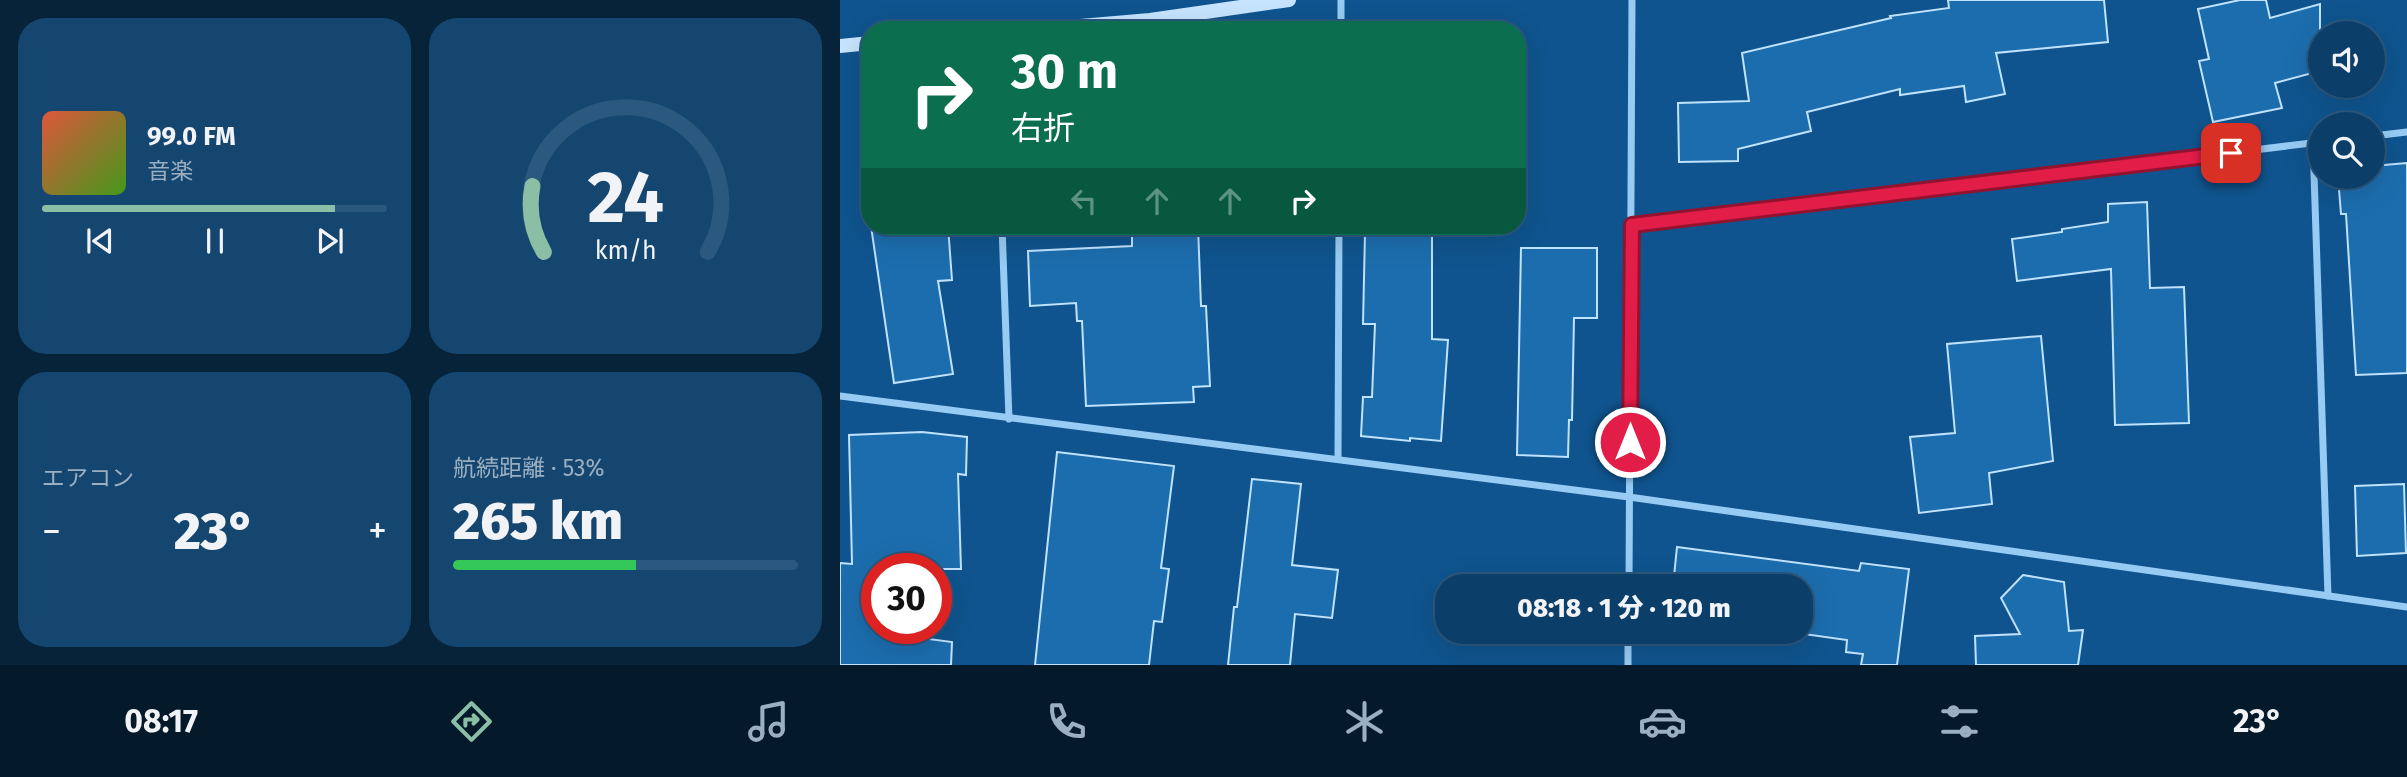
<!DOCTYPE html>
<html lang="ja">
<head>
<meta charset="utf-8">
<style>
  body { margin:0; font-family:"Fira Sans","Noto Sans JP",sans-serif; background:#144670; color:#f1f3f6; height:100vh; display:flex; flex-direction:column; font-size:26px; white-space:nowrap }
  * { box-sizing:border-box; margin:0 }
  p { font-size:23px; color:#9aafc1 }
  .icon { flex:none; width:38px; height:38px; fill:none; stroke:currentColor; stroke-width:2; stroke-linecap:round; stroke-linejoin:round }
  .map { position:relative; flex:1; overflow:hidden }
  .sheet { display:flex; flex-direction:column; gap:18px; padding:18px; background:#06233a; width:840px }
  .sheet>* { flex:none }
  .banner { position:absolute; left:21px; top:21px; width:665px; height:214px; border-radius:28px; box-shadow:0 7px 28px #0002,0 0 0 2px #2b587e; background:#0b6e4f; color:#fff; overflow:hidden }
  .controls { position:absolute; left:1468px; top:21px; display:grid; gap:14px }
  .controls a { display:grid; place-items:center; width:77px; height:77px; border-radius:50%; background:#0b3f6a; box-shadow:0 7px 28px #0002,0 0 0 2px #2b587e; font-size:35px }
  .speed { position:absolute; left:21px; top:553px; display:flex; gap:14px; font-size:35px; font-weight:700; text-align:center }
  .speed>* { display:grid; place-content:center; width:91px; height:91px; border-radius:50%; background:#0b3f6a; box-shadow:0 7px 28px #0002,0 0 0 2px #2b587e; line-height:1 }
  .speed .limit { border:10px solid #d22; background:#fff; color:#111 }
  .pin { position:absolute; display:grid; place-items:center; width:60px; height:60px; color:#fff; margin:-30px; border-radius:14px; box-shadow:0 4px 10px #0006 }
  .me { position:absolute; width:77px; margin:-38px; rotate:0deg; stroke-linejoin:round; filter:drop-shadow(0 0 5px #0008) }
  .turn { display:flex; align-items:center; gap:24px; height:147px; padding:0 35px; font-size:32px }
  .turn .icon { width:91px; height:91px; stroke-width:2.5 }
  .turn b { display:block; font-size:49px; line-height:60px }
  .lanes { display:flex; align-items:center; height:66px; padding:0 35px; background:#0003; justify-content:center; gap:35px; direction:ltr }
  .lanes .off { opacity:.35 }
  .big { font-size:52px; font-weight:800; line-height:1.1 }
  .sheet .tile { flex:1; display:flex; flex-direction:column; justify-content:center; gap:10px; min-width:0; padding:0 24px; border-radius:28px; background:#144670 }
  .sheet .dial { align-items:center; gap:0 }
  .dial svg { height:182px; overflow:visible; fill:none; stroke:#2b587e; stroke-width:7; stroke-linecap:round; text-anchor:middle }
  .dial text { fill:#f1f3f6; stroke:none }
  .song { display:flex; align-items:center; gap:21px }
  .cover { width:84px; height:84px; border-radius:10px; background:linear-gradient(135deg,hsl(10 70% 55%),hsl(100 70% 35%)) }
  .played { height:7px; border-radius:4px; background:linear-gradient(90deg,#8abfa5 85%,#2b587e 85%) }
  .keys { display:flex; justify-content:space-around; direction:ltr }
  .heat { display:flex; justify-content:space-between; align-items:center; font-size:38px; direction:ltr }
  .charge { height:10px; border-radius:5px; background:linear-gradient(90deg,#34c759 53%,#2b587e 0) }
  .sheet .tiles { flex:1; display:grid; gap:18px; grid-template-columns:repeat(2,1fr) }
  .trip { position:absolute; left:595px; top:574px; width:378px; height:70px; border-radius:28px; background:#0b3f6a; box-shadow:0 7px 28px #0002,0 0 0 2px #2b587e; font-weight:800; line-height:70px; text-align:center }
  .dock { display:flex; height:112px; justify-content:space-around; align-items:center; background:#04192a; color:#9aafc1 }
  .dock .icon { width:49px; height:49px }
  .dock .active { color:#8abfa5 }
  .dock b { font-size:32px; color:#f1f3f6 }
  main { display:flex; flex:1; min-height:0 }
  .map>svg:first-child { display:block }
</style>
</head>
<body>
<main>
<section class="sheet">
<div class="tiles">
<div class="tile">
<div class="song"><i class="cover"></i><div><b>99.0 FM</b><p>音楽</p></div></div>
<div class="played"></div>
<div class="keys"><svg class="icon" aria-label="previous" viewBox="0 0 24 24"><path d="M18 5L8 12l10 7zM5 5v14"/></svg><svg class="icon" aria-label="pause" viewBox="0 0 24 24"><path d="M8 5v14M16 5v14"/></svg><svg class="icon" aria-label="next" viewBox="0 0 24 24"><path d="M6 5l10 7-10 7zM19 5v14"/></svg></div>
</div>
<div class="tile dial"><svg viewBox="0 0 100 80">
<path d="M14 69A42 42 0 1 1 86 69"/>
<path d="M14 69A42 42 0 0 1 9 40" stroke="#8abfa5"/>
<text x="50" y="56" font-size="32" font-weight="700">24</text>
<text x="50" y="72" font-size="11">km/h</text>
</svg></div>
<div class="tile"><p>エアコン</p>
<div class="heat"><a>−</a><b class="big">23°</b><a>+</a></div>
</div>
<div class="tile"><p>航続距離 · 53%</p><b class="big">265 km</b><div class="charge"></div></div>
</div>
</section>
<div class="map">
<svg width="1567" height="665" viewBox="0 0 1567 665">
  <rect width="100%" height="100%" fill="#0f548e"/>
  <!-- building -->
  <g fill="#1c6dae" stroke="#bfe2fe" stroke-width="2">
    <polygon points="1108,0 1264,0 1268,42 1156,53 1165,94 1126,102 1124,86 1060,95 1060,89 967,112 971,131 898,149 898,161 839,162 838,103 909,101 902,53 1051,18 1050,16 1109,8"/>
    <polygon points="1400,0 1426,0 1430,18 1480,4 1480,71 1435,83 1442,108 1373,122 1359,61 1369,59 1358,9"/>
    <polygon points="1567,163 1567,373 1516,375 1506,214 1501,214 1498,177 1533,177 1533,166"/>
    <polygon points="1307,202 1310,288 1344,287 1349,423 1275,425 1271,269 1177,281 1172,239 1222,232 1222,229 1268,222 1268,204"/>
    <polygon points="31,226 108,226 112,280 98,281 113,374 54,383"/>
    <polygon points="292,226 358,226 361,306 366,306 370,386 353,387 354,402 246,406 242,321 237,321 236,303 190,306 188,251 292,246"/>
    <polygon points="534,226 592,226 592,339 608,340 601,441 570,438 570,441 521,436 523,397 532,397 535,324 523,324 525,233 534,233"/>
    <polygon points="681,248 757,248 757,318 734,318 732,420 729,420 728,457 677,455"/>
    <polygon points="1201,336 1213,461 1149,473 1152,504 1079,513 1070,437 1115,433 1107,344"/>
    <polygon points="82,432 127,437 126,475 118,474 121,569 37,569 37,632 112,642 111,665 0,665 0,563 12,564 9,435"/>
    <polygon points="217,452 334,466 321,568 329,569 322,622 314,621 309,665 195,665"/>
    <polygon points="412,479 461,484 452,565 498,570 492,618 455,614 450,665 388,665 394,607 397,607"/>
    <polygon points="1564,484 1566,553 1517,556 1515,486"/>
    <polygon points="837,547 1019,571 1021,563 1069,569 1057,665 1021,665 1023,654 1006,652 1007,640 950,632 961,632 961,586 833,586"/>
    <polygon points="1183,575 1224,582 1229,631 1243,630 1238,665 1136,665 1135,636 1180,634 1161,598"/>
  </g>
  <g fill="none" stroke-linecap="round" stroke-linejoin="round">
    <!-- street -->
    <g stroke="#97cbf3" stroke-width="7">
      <polyline points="501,30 501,0"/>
      <polyline points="1533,136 1567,132"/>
      <polyline points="1473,143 1488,596"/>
      <polyline points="791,225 1480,142"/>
      <polyline points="162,226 169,419"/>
      <polyline points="0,396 789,497 1567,607"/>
      <polyline points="498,458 499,226"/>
      <polyline points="789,586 792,0"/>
      <polyline points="788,665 788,632"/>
    </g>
    <!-- secondary -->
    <g stroke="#c6e4fd" stroke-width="14">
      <polyline points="194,30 310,20 449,0"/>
      <polyline points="0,46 30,43"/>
    </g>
  </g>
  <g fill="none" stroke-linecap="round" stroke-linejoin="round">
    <defs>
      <polyline id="route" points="790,442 792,225 1391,153"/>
    </defs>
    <!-- route casing -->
    <use href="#route" stroke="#92132f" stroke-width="18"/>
    <!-- route -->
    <use href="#route" stroke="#e11d48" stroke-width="12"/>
  </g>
</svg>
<div class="controls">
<a><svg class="icon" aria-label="sound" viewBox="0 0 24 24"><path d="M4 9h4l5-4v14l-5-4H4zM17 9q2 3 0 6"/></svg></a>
<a><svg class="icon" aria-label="search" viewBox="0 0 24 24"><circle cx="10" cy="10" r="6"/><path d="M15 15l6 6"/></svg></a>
</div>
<div class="speed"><div class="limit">30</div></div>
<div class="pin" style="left:1391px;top:153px;background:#d93025"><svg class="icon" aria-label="arrive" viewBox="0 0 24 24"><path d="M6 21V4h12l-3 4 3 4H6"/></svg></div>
<svg class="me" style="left:790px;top:442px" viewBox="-20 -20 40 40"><circle r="17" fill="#e11d48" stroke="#fff" stroke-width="3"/><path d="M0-11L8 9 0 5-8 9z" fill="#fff"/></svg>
<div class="trip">08:18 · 1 分 · 120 m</div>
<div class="banner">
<div class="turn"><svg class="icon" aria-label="right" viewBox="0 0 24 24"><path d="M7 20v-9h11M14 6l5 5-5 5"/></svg><div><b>30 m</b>右折</div></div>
<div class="lanes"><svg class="icon off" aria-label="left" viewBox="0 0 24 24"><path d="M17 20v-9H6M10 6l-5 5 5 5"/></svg><svg class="icon off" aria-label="ahead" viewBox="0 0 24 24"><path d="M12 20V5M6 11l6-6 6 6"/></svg><svg class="icon off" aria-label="ahead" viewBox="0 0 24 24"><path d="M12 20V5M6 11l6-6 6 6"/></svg><svg class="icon" aria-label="right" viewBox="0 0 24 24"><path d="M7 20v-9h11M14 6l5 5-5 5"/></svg></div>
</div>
</div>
</main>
<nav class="dock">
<b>08:17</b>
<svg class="icon active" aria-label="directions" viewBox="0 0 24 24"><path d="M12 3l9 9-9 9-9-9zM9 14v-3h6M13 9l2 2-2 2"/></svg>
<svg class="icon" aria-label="music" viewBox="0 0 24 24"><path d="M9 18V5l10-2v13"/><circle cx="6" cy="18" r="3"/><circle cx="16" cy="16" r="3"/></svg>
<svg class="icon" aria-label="phone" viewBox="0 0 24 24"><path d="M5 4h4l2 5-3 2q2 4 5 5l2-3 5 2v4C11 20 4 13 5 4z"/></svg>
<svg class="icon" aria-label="climate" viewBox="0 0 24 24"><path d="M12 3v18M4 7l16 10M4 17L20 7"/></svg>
<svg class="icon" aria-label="car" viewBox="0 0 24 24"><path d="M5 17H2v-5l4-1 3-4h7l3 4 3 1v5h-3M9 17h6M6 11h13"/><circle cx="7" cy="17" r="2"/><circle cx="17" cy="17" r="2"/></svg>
<svg class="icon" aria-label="filters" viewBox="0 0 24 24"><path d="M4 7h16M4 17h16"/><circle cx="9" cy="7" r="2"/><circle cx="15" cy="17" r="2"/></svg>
<b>23°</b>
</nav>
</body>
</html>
